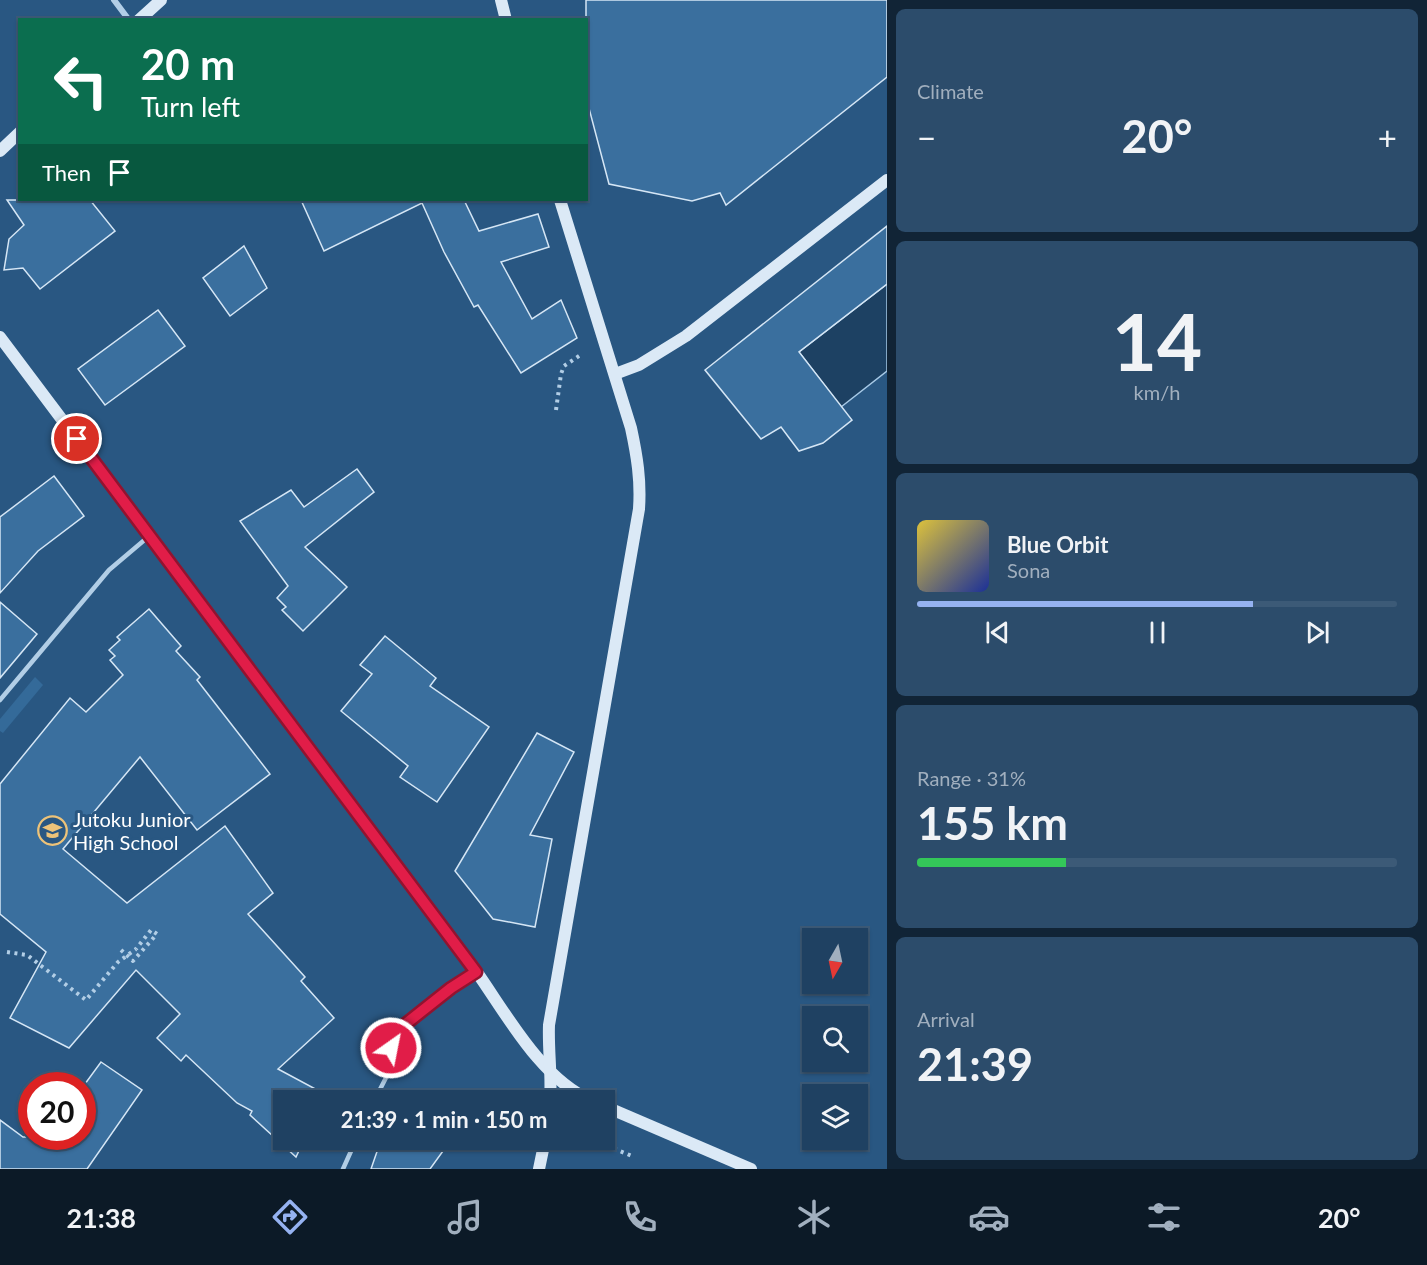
<!DOCTYPE html>
<html lang="en">
<head>
<meta charset="utf-8">
<style>
  body { margin:0; font-family:Lato,sans-serif; background:#2c4c6b; color:#f1f3f6; height:100vh; display:flex; flex-direction:column; font-size:22px; white-space:nowrap }
  * { box-sizing:border-box; margin:0 }
  p { font-size:20px; color:#a1afbe }
  .icon { flex:none; width:33px; height:33px; fill:none; stroke:currentColor; stroke-width:2; stroke-linecap:round; stroke-linejoin:round }
  .map { position:relative; flex:1; overflow:hidden }
  .drawer { display:flex; flex-direction:column; gap:9px; padding:9px; background:#112436; width:540px }
  .drawer>* { flex:none }
  .hud { position:absolute; left:18px; top:18px; width:570px; height:183px; border-radius:0px; box-shadow:0 2px 4px #0004,0 0 0 2px #3c5a77; background:#0b6e4f; color:#fff; overflow:hidden }
  .needle { width:39px; rotate:189deg }
  .tools { position:absolute; left:802px; top:928px; display:grid; gap:12px }
  .tools a { display:grid; place-items:center; width:66px; height:66px; border-radius:0px; background:#1f4162; box-shadow:0 2px 4px #0004,0 0 0 2px #3c5a77; font-size:30px }
  .speed { position:absolute; left:18px; top:1072px; display:flex; gap:12px; font-size:30px; font-weight:700; text-align:center }
  .speed>* { display:grid; place-content:center; width:78px; height:78px; border-radius:50%; background:#1f4162; box-shadow:0 2px 4px #0004,0 0 0 2px #3c5a77; line-height:1 }
  .speed .limit { border:9px solid #d22; background:#fff; color:#111 }
  .pin { position:absolute; display:grid; place-items:center; width:51px; height:51px; color:#fff; margin:-26px; border:3px solid #fff; border-radius:50%; box-shadow:0 2px 6px #0007 }
  .me { position:absolute; width:66px; margin:-33px; rotate:33deg; stroke-linejoin:round; filter:drop-shadow(0 0 4px #0008) }
  .turn { display:flex; align-items:center; gap:21px; height:126px; padding:0 24px; font-size:27px }
  .turn .icon { width:78px; height:78px; stroke-width:2.5 }
  .turn b { display:block; font-size:42px; line-height:51px }
  .then { display:flex; align-items:center; height:57px; padding:0 24px; background:#0003; gap:12px; font-size:22px }
  .big { font-size:45px; font-weight:700; line-height:1.1 }
  .drawer .tile { flex:1; display:flex; flex-direction:column; justify-content:center; gap:9px; min-width:0; padding:0 21px; border-radius:9px; background:#2c4c6b }
  .drawer .dial { align-items:center; gap:0 }
  .dial b { font-size:78px; line-height:1 }
  .song { display:flex; align-items:center; gap:18px }
  .cover { width:72px; height:72px; border-radius:9px; background:linear-gradient(135deg,hsl(50 70% 55%),hsl(230 70% 35%)) }
  .played { height:6px; border-radius:3px; background:linear-gradient(90deg,#95b2f1 70%,#3c5a77 70%) }
  .keys { display:flex; justify-content:space-around; direction:ltr }
  .heat { display:flex; justify-content:space-between; align-items:center; font-size:33px; direction:ltr }
  .charge { height:9px; border-radius:4px; background:linear-gradient(90deg,#34c759 31%,#3c5a77 0) }
  .trip { position:absolute; left:273px; top:1090px; width:342px; height:60px; border-radius:0px; background:#1f4162; box-shadow:0 2px 4px #0004,0 0 0 2px #3c5a77; font-weight:700; line-height:60px; text-align:center }
  .dock { display:flex; height:96px; justify-content:space-around; align-items:center; background:#0c1a27; color:#a1afbe }
  .dock .icon { width:42px; height:42px }
  .dock .current { color:#95b2f1 }
  .dock b { font-size:27px; color:#f1f3f6 }
  main { display:flex; flex:1; min-height:0 }
  .map>svg:first-child { display:block }
</style>
</head>
<body>
<main>
<div class="map">
<svg width="887" height="1169" viewBox="0 0 887 1169">
  <rect width="100%" height="100%" fill="#295782"/>
  <!-- green -->
  <polygon fill="#346a99" points="35,677 43,685 3,733 0,731 0,719"/>
  <!-- water -->
  <polygon fill="#1d4163" stroke="#a7c9e6" stroke-width="1.5" points="887,284 887,371 841,407 799,352"/>
  <!-- building -->
  <g fill="#3a6f9e" stroke="#d5e6f5" stroke-width="1.5">
    <polygon points="586,0 887,0 887,77 726,205 720,193 692,201 609,184 586,97"/>
    <polygon points="7,200 90,200 115,231 40,289 23,268 4,270 9,239 24,225"/>
    <polygon points="301,200 464,200 479,231 538,214 549,247 501,262 532,319 561,300 577,338 521,373 478,305 474,307 444,252 422,203 324,251"/>
    <polygon points="887,226 887,284 799,352 852,420 823,443 799,451 781,427 761,439 705,370"/>
    <polygon points="244,246 267,288 230,316 203,278"/>
    <polygon points="158,310 185,346 105,405 78,369"/>
    <polygon points="357,469 374,492 305,547 347,587 303,631 282,610 286,607 277,598 288,586 240,521 291,490 304,507"/>
    <polygon points="54,476 84,516 38,551 0,593 0,517"/>
    <polygon points="0,602 37,634 0,678"/>
    <polygon points="149,609 181,646 176,651 200,677 197,680 270,774 197,830 140,757 63,849 127,903 225,826 273,893 248,914 305,977 301,981 334,1018 278,1069 336,1100 284,1101 284,1140 304,1140 296,1157 250,1115 252,1111 237,1103 186,1055 181,1061 157,1038 180,1014 136,970 69,1048 10,1018 46,952 0,914 0,784 70,698 86,712 123,675 110,660 115,656 109,650 120,640 117,637"/>
    <polygon points="385,636 436,678 430,686 489,727 437,802 400,777 408,766 341,711 372,674 360,665"/>
    <polygon points="537,733 574,752 530,835 552,839 535,927 493,919 455,871"/>
    <polygon points="101,1062 142,1090 87,1169 0,1169 0,1120 23,1137 82,1137 82,1088"/>
    <polygon points="424,1092 437,1101 417,1101"/>
    <polygon points="381,1140 451,1140 430,1169 371,1169"/>
  </g>
  <g fill="none" stroke-linecap="round" stroke-linejoin="round">
    <!-- path -->
    <g stroke="#b2cee6" stroke-width="4" stroke-dasharray="3 4.5" stroke-linecap="butt">
      <polyline points="556,410 561,374 564,366 582,354"/>
      <polyline points="7,952 27,955 86,1000 118,962 136,949"/>
      <polyline points="593,1140 632,1156"/>
    </g>
    <!-- lane -->
    <g stroke="#b2cee6" stroke-width="4.5">
      <polyline points="0,700 109,570 148,537"/>
      <polyline points="374,1101 391,1068 392,1037 451,988 475,972"/>
      <polyline points="343,1169 356,1140"/>
    </g>
    <!-- street -->
    <polyline stroke="#b2cee6" stroke-width="6" points="114,0 129,20"/>
    <!-- secondary -->
    <g stroke="#dbe9f6" stroke-width="12">
      <polyline points="501,0 506,20"/>
      <polyline points="139,20 161,0"/>
      <polyline points="0,151 20,132"/>
      <path d="M 0,337 L 476,971 C 507,1015 541,1079 592,1101"/>
      <polyline points="615,374 639,365 686,336 887,180"/>
      <path d="M 550,1101 C 552,1075 548,1051 549,1025 L 639,509 C 641,480 637,456 631,428 L 560,200"/>
      <polyline points="604,1106 751,1169"/>
      <polyline points="539,1169 545,1140"/>
    </g>
    <!-- path-bridge -->
    <polyline stroke="#b2cee6" stroke-width="4" stroke-dasharray="3 4.5" stroke-linecap="butt" points="121,950 133,961 157,934 151,930 136,949"/>
  </g>
  <g fill="none" stroke-linecap="round" stroke-linejoin="round">
    <defs>
      <polyline id="route" points="77,439 476,972 451,988 398,1030 392,1037 391,1048"/>
    </defs>
    <!-- route casing -->
    <use href="#route" stroke="#92132f" stroke-width="15"/>
    <!-- route -->
    <use href="#route" stroke="#e11d48" stroke-width="10"/>
  </g>
  <!-- icons -->
  <defs>
    <symbol id="school-ring" viewBox="-11 -11 22 22"><circle r="9.5" fill="#295782" stroke="#edc379" stroke-width="1.5"/><path d="M0-5L7-2L0 1L-7-2ZM-4 1L0 2.5L4 1V4Q0 6-4 4Z" fill="#edc379"/></symbol>
  </defs>
  <g fill-rule="evenodd">
    <use href="#school-ring" x="36" y="814" width="33" height="33"/>
  </g>
  <g text-anchor="middle" dominant-baseline="central" stroke-width="6" stroke-linejoin="round" paint-order="stroke">
    <!-- poi labels -->
    <g font-size="20" fill="#fff" stroke="#295782" text-anchor="start">
      <text x="73" y="819">Jutoku Junior<tspan x="73" dy="23">High School</tspan></text>
    </g>
  </g>
</svg>
<div class="tools">
<a><svg class="needle" viewBox="-14 -14 28 28"><path d="M0-13l5 13h-10z" fill="#e53935"/><path d="M0 13l5-13h-10z" fill="#a1afbe"/></svg></a>
<a><svg class="icon" aria-label="search" viewBox="0 0 24 24"><circle cx="10" cy="10" r="6"/><path d="M15 15l6 6"/></svg></a>
<a><svg class="icon" aria-label="layers" viewBox="0 0 24 24"><path d="M12 4l9 5-9 5-9-5zM3 14l9 5 9-5"/></svg></a>
</div>
<div class="speed"><div class="limit">20</div></div>
<div class="pin" style="left:77px;top:439px;background:#d93025"><svg class="icon" aria-label="arrive" viewBox="0 0 24 24"><path d="M6 21V4h12l-3 4 3 4H6"/></svg></div>
<svg class="me" style="left:391px;top:1048px" viewBox="-20 -20 40 40"><circle r="17" fill="#e11d48" stroke="#fff" stroke-width="3"/><path d="M0-11L8 9 0 5-8 9z" fill="#fff"/></svg>
<div class="trip">21:39 · 1 min · 150 m</div>
<div class="hud">
<div class="turn"><svg class="icon" aria-label="left" viewBox="0 0 24 24"><path d="M17 20v-9H6M10 6l-5 5 5 5"/></svg><div><b>20 m</b>Turn left</div></div>
<div class="then">Then<svg class="icon" aria-label="arrive" viewBox="0 0 24 24"><path d="M6 21V4h12l-3 4 3 4H6"/></svg></div>
</div>
</div>
<section class="drawer">
<div class="tile"><p>Climate</p>
<div class="heat"><a>−</a><b class="big">20°</b><a>+</a></div>
</div>
<div class="tile dial"><b>14</b><p>km/h</p></div>
<div class="tile">
<div class="song"><i class="cover"></i><div><b>Blue Orbit</b><p>Sona</p></div></div>
<div class="played"></div>
<div class="keys"><svg class="icon" aria-label="previous" viewBox="0 0 24 24"><path d="M18 5L8 12l10 7zM5 5v14"/></svg><svg class="icon" aria-label="pause" viewBox="0 0 24 24"><path d="M8 5v14M16 5v14"/></svg><svg class="icon" aria-label="next" viewBox="0 0 24 24"><path d="M6 5l10 7-10 7zM19 5v14"/></svg></div>
</div>
<div class="tile"><p>Range · 31%</p><b class="big">155 km</b><div class="charge"></div></div>
<div class="tile"><p>Arrival</p><b class="big">21:39</b></div>
</section>
</main>
<nav class="dock">
<b>21:38</b>
<svg class="icon current" aria-label="directions" viewBox="0 0 24 24"><path d="M12 3l9 9-9 9-9-9zM9 14v-3h6M13 9l2 2-2 2"/></svg>
<svg class="icon" aria-label="music" viewBox="0 0 24 24"><path d="M9 18V5l10-2v13"/><circle cx="6" cy="18" r="3"/><circle cx="16" cy="16" r="3"/></svg>
<svg class="icon" aria-label="phone" viewBox="0 0 24 24"><path d="M5 4h4l2 5-3 2q2 4 5 5l2-3 5 2v4C11 20 4 13 5 4z"/></svg>
<svg class="icon" aria-label="climate" viewBox="0 0 24 24"><path d="M12 3v18M4 7l16 10M4 17L20 7"/></svg>
<svg class="icon" aria-label="car" viewBox="0 0 24 24"><path d="M5 17H2v-5l4-1 3-4h7l3 4 3 1v5h-3M9 17h6M6 11h13"/><circle cx="7" cy="17" r="2"/><circle cx="17" cy="17" r="2"/></svg>
<svg class="icon" aria-label="filters" viewBox="0 0 24 24"><path d="M4 7h16M4 17h16"/><circle cx="9" cy="7" r="2"/><circle cx="15" cy="17" r="2"/></svg>
<b>20°</b>
</nav>
</body>
</html>
